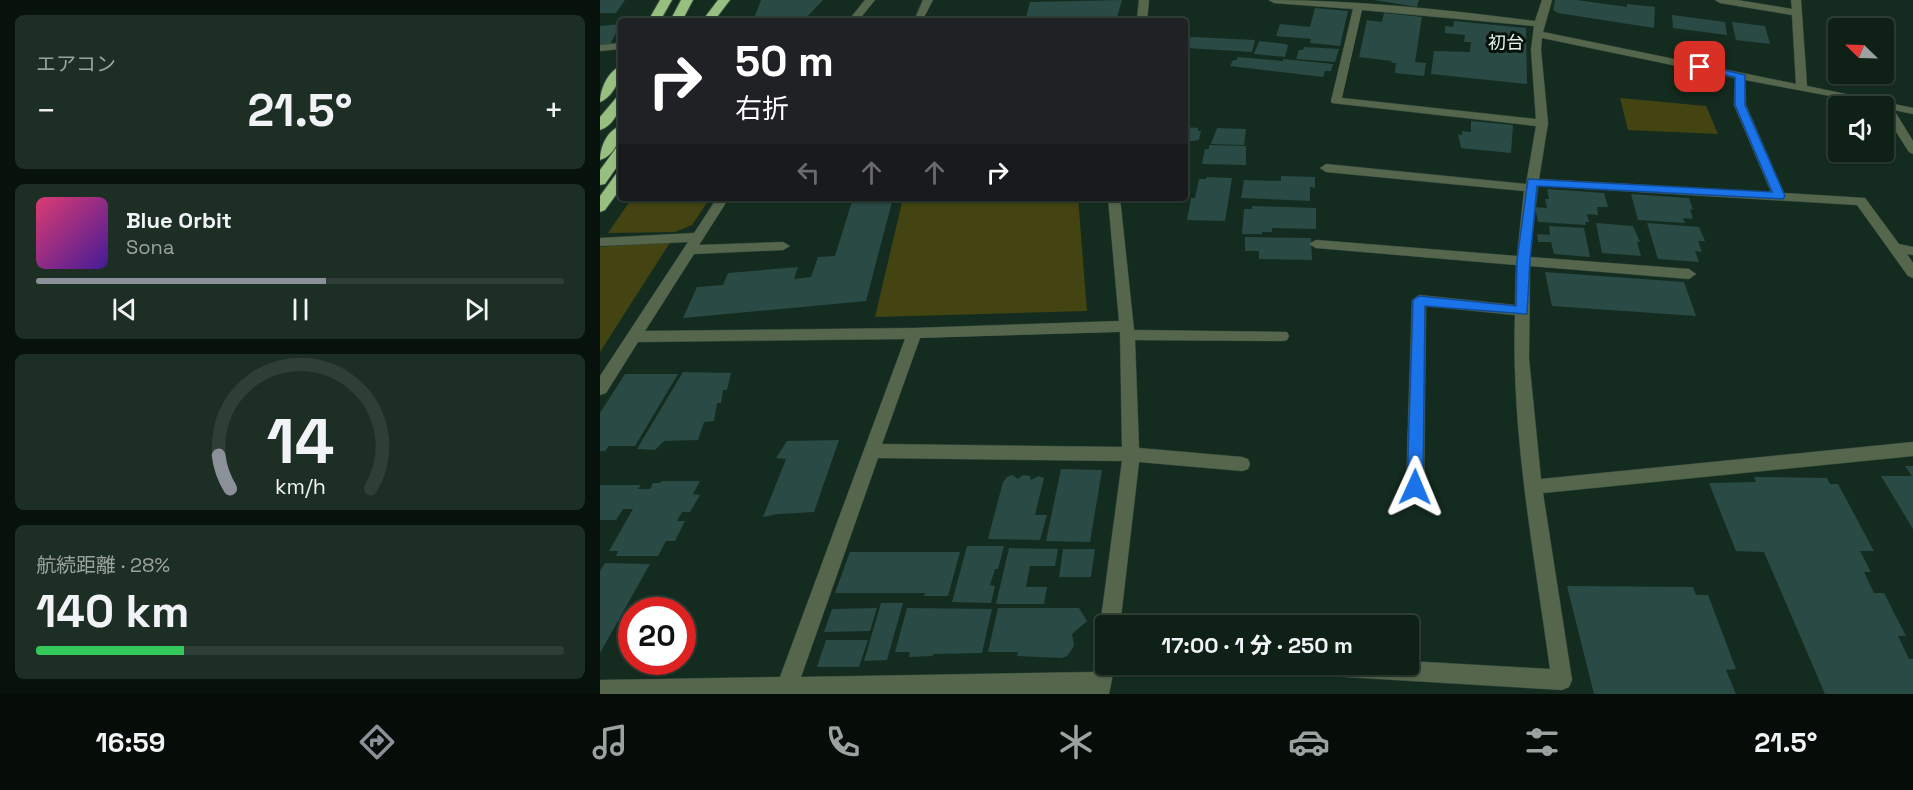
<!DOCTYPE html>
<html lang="ja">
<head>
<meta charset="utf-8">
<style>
  body { margin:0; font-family:"Space Grotesk","Noto Sans JP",sans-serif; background:#1d2e24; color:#f1f3f6; height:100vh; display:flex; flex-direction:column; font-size:22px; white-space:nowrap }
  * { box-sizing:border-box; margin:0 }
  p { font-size:20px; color:#9ba3a1 }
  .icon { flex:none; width:33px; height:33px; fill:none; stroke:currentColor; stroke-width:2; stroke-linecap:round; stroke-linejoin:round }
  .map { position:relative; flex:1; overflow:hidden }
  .details { display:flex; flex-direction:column; gap:15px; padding:15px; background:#08120d; width:600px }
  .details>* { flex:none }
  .hud { position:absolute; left:18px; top:18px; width:570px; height:183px; border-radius:6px; box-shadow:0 2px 4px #0004,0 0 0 2px #2f3e36; background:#202124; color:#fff; overflow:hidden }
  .needle { width:39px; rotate:293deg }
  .buttons { position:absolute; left:1228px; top:18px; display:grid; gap:12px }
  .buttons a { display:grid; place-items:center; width:66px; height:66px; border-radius:6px; background:#0f2117; box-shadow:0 2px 4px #0004,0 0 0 2px #2f3e36; font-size:30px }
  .speed { position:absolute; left:18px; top:597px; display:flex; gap:12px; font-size:30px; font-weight:700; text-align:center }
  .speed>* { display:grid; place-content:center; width:78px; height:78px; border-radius:50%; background:#0f2117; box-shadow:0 2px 4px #0004,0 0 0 2px #2f3e36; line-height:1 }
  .speed .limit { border:9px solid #d22; background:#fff; color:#111 }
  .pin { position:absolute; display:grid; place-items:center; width:51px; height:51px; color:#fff; margin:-26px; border-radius:12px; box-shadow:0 3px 9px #0006 }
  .me { position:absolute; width:66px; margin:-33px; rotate:1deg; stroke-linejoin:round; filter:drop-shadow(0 0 4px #0008) }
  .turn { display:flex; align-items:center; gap:21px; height:126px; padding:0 18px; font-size:27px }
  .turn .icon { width:78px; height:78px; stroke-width:2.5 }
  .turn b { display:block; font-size:42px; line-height:51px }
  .lanes { display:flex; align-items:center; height:57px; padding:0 18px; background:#0003; justify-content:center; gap:30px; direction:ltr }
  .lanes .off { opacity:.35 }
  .big { font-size:45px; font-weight:800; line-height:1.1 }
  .details .tile { flex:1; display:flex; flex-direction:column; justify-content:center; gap:9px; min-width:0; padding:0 21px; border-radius:9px; background:#1d2e24 }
  .details .dial { align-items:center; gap:0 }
  .dial svg { height:156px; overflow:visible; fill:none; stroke:#2f3e36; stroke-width:7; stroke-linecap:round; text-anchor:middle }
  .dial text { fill:#f1f3f6; stroke:none }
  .song { display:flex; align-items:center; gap:18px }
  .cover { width:72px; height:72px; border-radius:9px; background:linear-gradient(135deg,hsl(340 70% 55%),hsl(260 70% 35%)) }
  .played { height:6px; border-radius:3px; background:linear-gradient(90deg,#8c9099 55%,#2f3e36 55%) }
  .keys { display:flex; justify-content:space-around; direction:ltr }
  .heat { display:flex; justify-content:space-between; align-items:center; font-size:33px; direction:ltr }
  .charge { height:9px; border-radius:4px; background:linear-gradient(90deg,#34c759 28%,#2f3e36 0) }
  .trip { position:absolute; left:495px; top:615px; width:324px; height:60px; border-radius:6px; background:#0f2117; box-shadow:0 2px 4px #0004,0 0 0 2px #2f3e36; font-weight:800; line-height:60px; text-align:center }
  .tab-bar { display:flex; height:96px; justify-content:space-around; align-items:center; background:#060d09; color:#9ba3a1 }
  .tab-bar .icon { width:42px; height:42px }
  .tab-bar .on { color:#8c9099 }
  .tab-bar b { font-size:27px; color:#f1f3f6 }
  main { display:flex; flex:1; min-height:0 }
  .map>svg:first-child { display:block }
</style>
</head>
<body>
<main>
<section class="details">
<div class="tile"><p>エアコン</p>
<div class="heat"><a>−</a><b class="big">21.5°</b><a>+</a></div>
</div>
<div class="tile">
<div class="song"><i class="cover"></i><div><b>Blue Orbit</b><p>Sona</p></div></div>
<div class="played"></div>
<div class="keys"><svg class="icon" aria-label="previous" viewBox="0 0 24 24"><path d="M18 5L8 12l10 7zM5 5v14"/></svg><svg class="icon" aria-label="pause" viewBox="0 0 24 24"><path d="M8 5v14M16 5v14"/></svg><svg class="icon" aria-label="next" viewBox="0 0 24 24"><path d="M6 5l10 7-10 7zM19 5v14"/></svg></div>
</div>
<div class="tile dial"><svg viewBox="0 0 100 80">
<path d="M14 69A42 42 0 1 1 86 69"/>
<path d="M14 69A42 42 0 0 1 8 52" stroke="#8c9099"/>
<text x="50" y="56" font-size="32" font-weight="700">14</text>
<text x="50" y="72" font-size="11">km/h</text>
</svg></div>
<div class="tile"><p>航続距離 · 28%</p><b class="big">140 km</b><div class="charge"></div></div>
</section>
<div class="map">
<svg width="1313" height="694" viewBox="0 0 1313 694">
  <rect width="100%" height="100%" fill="#142c1f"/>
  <!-- green -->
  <g fill="#434412">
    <polygon points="1020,98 1106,106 1118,134 1028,130"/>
    <polygon points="32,198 110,198 92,225 75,232 8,233"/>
    <polygon points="303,198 478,198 487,311 275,317"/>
    <polygon points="71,241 0,352 0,247"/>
  </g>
  <!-- building -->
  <g fill="#2a4a45">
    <polygon points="0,0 25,0 16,13 0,13"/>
    <polygon points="161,0 223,0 203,21 153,21"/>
    <polygon points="522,0 516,21 425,21 430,2"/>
    <polygon points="774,0 819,0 817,7"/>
    <polygon points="955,0 977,0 1027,7 1027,4 1055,7 1054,28 958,13 953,10"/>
    <polygon points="715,8 748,11 740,46 710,43 711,39 676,36 680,24 710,27"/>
    <polygon points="784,13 822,17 815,62 826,63 824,76 795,73 796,63 791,63 792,61 759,57 767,20 782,22"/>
    <polygon points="1072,15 1125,22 1127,35 1073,28"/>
    <polygon points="854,21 926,28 927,84 831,74 834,51 870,52 871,42 864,42 865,35 845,33 845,26 853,27"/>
    <polygon points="1132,22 1165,26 1170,44 1136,40"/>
    <polygon points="21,24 10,44 0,45 0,26"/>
    <polygon points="593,37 655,40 652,52 587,48 585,49 585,38"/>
    <polygon points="659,41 686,44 688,46 685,57 654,54"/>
    <polygon points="704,47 739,49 735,62 696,59 699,50 703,50"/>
    <polygon points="638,57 683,61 683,59 733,64 731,71 725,71 723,77 630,66 633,60 636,60"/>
    <polygon points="871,121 913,125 911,153 861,148 858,134 862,135 862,131 871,132"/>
    <polygon points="585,127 598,128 598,131 601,131 599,140 585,142"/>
    <polygon points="617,128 646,129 644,145 611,144"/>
    <polygon points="609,145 646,146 646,165 602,164 605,149 609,149"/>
    <polygon points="681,176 715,177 715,188 710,187 710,201 641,198 644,180 681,181"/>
    <polygon points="607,177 632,178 625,221 587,220 591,198 595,198 599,179 606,179"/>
    <polygon points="947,189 1004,193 1008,207 997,207 998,215 987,214 989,222 985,222 986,225 938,222 935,207 947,208 945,199 949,199"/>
    <polygon points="1031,194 1089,198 1093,210 1090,209 1093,219 1083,218 1085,223 1038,220"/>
    <polygon points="253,198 293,198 266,301 83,318 97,287 123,285 128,273 198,267 194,279 211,277 218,257 235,256"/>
    <polygon points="652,206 716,208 716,229 672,228 672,232 662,232 662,234 642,234 644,209 652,209"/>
    <polygon points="996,223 1033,226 1040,242 1037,242 1041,256 1002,253"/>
    <polygon points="1047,223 1099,227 1105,241 1098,241 1102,252 1095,251 1099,262 1058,259"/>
    <polygon points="949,226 984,228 990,257 954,254 951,242 938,242 937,234 950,235"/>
    <polygon points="645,237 711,238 712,260 659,259 659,251 645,251"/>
    <polygon points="945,272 1084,282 1096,316 952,306"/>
    <polygon points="83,372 131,373 127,390 123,390 121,403 117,403 114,421 104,422 98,440 64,441 55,450 37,449"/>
    <polygon points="25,374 78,374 35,446 9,446 5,451 0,451 0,413"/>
    <polygon points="239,440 214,512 177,514 163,517 186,459 176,458 187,441"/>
    <polygon points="1305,466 1313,466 1313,529 1281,476 1312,476"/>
    <polygon points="461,469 502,470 490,542 446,541"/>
    <polygon points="412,475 418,479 423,475 430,476 431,480 439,476 444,478 435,515 447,515 440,540 388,539 403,482 407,477"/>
    <polygon points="1154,477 1227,478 1230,484 1238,484 1274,551 1260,551 1271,572 1264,572 1274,593 1284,593 1306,636 1298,636 1309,659 1313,659 1313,694 1225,694 1164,552 1136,551 1109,483 1156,482"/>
    <polygon points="62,481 100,481 93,494 100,495 90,512 82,512 77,521 85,521 75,541 66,541 58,556 16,556 18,551 9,551 33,509 23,509 16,520 0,520 0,485 41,485 38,489 50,489 53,483 60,483"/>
    <polygon points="367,546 404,546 398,569 395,569 390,585 395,586 391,603 352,602"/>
    <polygon points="409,548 458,549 455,566 430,566 426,587 447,587 444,604 396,604"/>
    <polygon points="463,549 495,549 491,577 459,577"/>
    <polygon points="250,552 360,552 348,596 324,596 325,593 235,593"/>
    <polygon points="5,563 50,564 0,653 0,571"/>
    <polygon points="967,586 1093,587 1096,595 1108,595 1136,669 1126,670 1136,694 994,694"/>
    <polygon points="281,603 303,603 287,660 264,661"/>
    <polygon points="277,608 270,631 224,632 232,609"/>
    <polygon points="307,608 392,609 382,653 334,654 332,656 309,657 310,652 295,652"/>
    <polygon points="398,608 479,608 487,621 472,634 474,646 467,656 462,658 417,656 418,652 388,652"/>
    <polygon points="226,640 268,640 259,667 217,667"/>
  </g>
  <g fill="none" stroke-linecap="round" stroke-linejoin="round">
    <defs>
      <g id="minor">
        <polygon points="265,0 275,0 258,21 248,21"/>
        <polygon points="323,0 333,0 322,21 314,21"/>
        <polygon points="539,0 549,0 547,21 537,21"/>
        <path d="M 669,0 C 758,0 847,10 935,21 L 942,0 L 952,0 L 943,32 L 1196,84 L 1192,15 L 1120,3 L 1115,0 L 1137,0 L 1192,9 L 1191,0 L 1201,0 L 1207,86 L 1313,108 L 1313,114 L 1294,110 L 1313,141 L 1313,154 L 1309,152 L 1284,113 L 1284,106 L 1145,80 L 1146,105 L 1184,193 L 1265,198 L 1299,244 L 1313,247 L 1313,255 L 1307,254 L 1313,263 L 1313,278 L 1308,276 L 1257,205 L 938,186 L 930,257 L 1089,269 L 1096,274 L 1089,279 L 930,266 L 929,359 L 941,479 L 1313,442 L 1313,456 L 943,493 L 972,680 L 969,687 L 962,690 L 695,674 L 688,671 L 685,664 L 808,664 L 808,661 L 950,669 C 934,552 911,434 915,315 L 826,306 L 824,487 L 821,492 L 815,494 L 809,492 L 806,487 L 812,300 L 819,295 L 915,305 L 916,265 L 716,248 L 709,244 L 716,240 L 917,256 L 924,191 L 726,172 L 720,168 L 726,164 L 926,184 L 936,126 L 732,103 L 731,101 L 753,9 L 674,3 ZM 762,10 L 934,26 L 931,50 L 936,119 L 742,98 ZM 942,38 L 1135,78 L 1134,105 L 1171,192 L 939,179 L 948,123 L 941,50 Z"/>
        <polygon points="21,43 21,49 0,51 0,45"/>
        <path d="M 117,198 L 129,198 L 99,245 L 183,242 L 190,246 L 183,250 L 94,254 L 45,331 L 314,328 L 519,321 L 508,198 L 520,198 L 534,330 L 687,332 L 689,336 L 687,340 L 682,341 L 535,340 L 539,448 L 642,457 L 648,459 L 650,464 L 648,469 L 642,471 L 539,462 L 520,626 L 506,626 L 506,634 L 500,626 L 522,461 L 278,458 L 201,677 L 493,672 L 499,651 L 506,648 L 506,664 L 515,664 L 509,694 L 0,694 L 0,680 L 180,677 L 305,339 L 38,342 L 6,393 L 0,395 L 0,376 L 88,242 L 0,246 L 0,238 L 94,233 ZM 520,332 L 522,447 L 282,444 L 320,338 Z"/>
      </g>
      <g id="highway">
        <polygon points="60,0 72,0 60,21 48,21"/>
        <polygon points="81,0 93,0 82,21 70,21"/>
        <polygon points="118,0 130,0 114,21 102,21"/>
        <path d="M 21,66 C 21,79 13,97 0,102 C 0,89 8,71 21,66 Z"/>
        <path d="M 21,97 C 21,110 13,126 0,130 L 0,117 L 16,98 Z"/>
        <path d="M 21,126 C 21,139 14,156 0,160 C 0,147 7,130 21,126 Z"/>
        <polygon points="21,147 21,161 5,184 0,185 0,170 16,148"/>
        <polygon points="21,173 21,188 5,210 0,212 0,196 16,174"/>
      </g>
    </defs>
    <!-- minor casing -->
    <use href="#minor" stroke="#32483c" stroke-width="1"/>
    <!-- highway casing -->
    <use href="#highway" stroke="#32483c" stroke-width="2"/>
    <!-- minor -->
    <use href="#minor" fill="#56664d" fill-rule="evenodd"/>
    <!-- highway -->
    <use href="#highway" fill="#96bf80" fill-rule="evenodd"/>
  </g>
  <!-- route -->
  <polygon fill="#1a73e8" stroke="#114b97" stroke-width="1.5" points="1100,64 1145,75 1145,105 1185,196 1183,199 937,186 930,260 927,314 825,306 823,487 820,492 815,493 809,492 807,487 813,300 819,296 916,306 917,260 928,179 1172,192 1135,105 1135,77 1096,69 1095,67"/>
  <g text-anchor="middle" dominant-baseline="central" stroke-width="6" stroke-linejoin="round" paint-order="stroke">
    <!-- far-quarter labels -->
    <g font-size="18" fill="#e7f5ec" stroke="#08120c">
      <text x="906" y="42">初台</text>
    </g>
  </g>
</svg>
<div class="buttons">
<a><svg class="needle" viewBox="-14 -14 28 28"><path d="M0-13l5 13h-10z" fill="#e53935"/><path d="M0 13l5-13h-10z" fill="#9ba3a1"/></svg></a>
<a><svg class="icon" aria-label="sound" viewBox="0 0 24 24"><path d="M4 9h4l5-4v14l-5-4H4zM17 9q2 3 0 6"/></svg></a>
</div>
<div class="speed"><div class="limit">20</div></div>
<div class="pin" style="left:1100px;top:67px;background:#d93025"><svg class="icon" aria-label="arrive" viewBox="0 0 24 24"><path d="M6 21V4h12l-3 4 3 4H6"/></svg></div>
<svg class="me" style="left:815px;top:487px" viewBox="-20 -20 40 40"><path d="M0-17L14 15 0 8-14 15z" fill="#1a73e8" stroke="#fff" stroke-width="4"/></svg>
<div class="trip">17:00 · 1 分 · 250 m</div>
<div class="hud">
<div class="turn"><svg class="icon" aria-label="right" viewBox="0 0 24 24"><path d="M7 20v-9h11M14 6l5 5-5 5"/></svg><div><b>50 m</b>右折</div></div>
<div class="lanes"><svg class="icon off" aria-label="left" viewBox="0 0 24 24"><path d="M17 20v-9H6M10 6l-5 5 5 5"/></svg><svg class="icon off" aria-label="ahead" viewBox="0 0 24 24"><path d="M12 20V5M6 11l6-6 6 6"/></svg><svg class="icon off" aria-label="ahead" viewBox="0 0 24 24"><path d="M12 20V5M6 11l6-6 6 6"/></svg><svg class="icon" aria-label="right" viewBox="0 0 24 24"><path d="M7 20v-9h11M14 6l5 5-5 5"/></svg></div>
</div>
</div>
</main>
<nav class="tab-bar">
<b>16:59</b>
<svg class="icon on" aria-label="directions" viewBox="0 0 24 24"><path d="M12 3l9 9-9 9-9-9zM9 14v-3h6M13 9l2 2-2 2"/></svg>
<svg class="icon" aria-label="music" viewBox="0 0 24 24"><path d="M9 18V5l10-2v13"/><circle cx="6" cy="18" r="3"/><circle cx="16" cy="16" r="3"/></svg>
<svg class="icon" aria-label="phone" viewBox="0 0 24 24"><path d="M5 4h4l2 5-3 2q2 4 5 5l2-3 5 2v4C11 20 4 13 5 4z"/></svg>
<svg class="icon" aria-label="climate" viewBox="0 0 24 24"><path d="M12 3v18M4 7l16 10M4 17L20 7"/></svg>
<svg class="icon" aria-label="car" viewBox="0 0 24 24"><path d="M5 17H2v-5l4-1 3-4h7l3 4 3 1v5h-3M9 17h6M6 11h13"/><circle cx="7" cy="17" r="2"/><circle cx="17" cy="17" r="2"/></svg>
<svg class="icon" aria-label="filters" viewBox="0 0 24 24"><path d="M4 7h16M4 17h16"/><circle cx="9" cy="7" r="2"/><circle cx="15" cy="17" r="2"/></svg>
<b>21.5°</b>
</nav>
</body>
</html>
